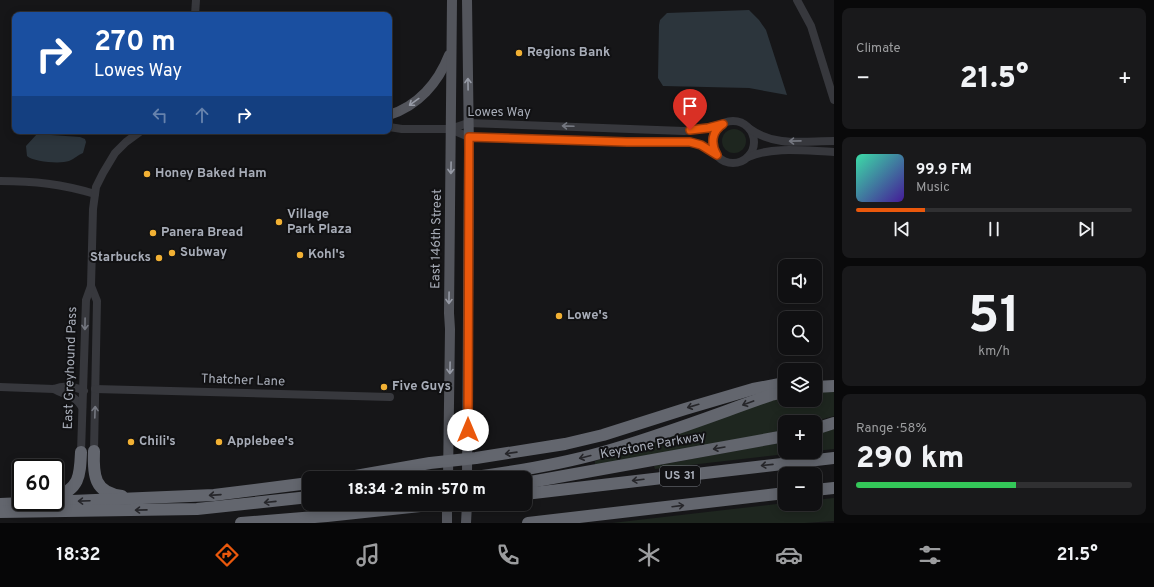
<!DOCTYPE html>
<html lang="en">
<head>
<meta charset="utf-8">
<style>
  body { margin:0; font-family:Overpass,sans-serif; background:#19191b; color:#f1f3f6; height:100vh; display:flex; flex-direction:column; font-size:15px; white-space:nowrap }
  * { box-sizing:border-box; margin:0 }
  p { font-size:13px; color:#9c9d9f }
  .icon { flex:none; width:22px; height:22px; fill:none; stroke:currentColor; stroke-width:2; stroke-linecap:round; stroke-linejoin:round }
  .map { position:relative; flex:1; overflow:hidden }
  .drawer { display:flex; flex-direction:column; gap:8px; padding:8px; background:#09090a; width:320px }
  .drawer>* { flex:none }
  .banner { position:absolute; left:12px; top:12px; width:380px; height:122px; border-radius:8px; box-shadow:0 2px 10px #0003,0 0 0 1px #303032; background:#1a4fa0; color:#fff; overflow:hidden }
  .fabs { position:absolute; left:778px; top:259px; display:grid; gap:8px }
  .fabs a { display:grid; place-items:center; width:44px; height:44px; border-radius:8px; background:#101012; box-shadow:0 2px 10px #0003,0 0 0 1px #303032; font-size:20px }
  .speed { position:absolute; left:12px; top:459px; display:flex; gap:8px; font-size:20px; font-weight:700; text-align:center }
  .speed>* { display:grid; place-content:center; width:52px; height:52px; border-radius:50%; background:#101012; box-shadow:0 2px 10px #0003,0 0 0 1px #303032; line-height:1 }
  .speed .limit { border:2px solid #111; border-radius:6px; background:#fff; color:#111 }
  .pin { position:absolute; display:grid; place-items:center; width:34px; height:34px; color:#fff; margin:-41px -17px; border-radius:50% 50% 50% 0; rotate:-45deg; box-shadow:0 0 4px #0007 }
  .pin .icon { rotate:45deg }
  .me { position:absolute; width:44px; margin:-22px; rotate:0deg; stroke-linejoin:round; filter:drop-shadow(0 0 3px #0008) }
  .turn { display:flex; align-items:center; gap:14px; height:84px; padding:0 16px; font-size:18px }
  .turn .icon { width:52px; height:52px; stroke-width:2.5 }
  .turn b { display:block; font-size:28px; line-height:34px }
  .lanes { display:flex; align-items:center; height:38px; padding:0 16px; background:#0003; justify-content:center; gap:20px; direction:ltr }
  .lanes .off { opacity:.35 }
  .big { font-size:30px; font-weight:800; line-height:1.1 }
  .drawer .card { flex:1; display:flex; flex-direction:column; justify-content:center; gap:6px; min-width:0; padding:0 14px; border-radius:8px; background:#19191b }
  .drawer .dial { align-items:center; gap:0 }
  .dial b { font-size:52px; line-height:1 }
  .song { display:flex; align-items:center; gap:12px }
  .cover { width:48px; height:48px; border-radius:6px; background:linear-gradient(135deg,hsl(160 70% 55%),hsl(260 70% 35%)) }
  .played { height:4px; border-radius:2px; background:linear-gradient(90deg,#ea580c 25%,#303032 25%) }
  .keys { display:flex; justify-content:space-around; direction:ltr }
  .heat { display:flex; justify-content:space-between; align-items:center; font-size:22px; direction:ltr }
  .charge { height:6px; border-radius:3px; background:linear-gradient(90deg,#34c759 58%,#303032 0) }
  .trip { position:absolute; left:302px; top:471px; width:230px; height:40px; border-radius:8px; background:#101012; box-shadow:0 2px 10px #0003,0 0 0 1px #303032; font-weight:800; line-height:40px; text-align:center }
  .dock { display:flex; height:64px; justify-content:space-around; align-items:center; background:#060607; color:#9c9d9f }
  .dock .icon { width:28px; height:28px }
  .dock .active { color:#ea580c }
  .dock b { font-size:18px; color:#f1f3f6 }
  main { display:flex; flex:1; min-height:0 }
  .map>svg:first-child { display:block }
</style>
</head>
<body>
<main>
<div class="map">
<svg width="834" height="523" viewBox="0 0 834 523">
  <rect width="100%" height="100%" fill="#161618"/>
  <!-- green -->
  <g fill="#1e261f">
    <circle cx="734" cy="141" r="12"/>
    <polygon points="834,390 834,416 812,422 785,422 785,429 771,433 595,465 595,461 785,395 785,400 815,400 815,391"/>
    <polygon points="834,429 834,449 815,451 815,434"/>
    <polygon points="785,442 785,452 803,452 655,469 654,466"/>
    <polygon points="834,498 834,521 805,523 612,523 785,503 815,504 815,500"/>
  </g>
  <!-- water -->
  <g fill="#2c353c">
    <polygon points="749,10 759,20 766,30 787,95 749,88 663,86 658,78 659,25 660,20 667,13"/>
    <path d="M 37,134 L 80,137 L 85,139 L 86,142 L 83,153 C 78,155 74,159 69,161 C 61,164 33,162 27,156 L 26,146 Z"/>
  </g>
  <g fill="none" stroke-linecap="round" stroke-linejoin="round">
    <!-- minor -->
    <g stroke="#37383d" stroke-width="8">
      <polyline points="797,0 811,26 834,100"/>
      <polyline points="195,15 196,0"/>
      <circle cx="733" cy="142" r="21"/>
      <polyline points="389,127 402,129 450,129 468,123 684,131 701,129 723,124"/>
      <polyline points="450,129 469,137 627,142 690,142 701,145 717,155"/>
      <path d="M 750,129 C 775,147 804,141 834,141"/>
      <path d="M 748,157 C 774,146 806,151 834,152"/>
      <path d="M 0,181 C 34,181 62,184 95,194"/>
      <polyline points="91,286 97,301 94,451"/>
      <path d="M 0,387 L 54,389 C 64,385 74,386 84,391"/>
      <path d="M 54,389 C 66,396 74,394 82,407"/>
      <polyline points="95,389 390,397"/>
      <polyline points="81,452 86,300 91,286 93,209 96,187 103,173 115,153 126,142 141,131"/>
    </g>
    <!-- major -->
    <g stroke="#53555c" stroke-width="10">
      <polyline points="467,0 469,151 467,478"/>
      <path d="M 389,115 C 418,106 438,83 449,55"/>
      <polyline points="448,478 450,329 449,313 452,0"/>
      <polyline points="447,523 447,504"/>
      <polyline points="466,523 467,504"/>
    </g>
    <!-- highway -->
    <g stroke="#63666e" stroke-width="12">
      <polyline points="815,387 834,386"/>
      <polyline points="815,429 834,423"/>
      <path d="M 94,451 C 93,475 94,493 122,496"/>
      <polyline points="344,478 430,463 476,458 565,444 603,435 685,409 753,389 785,383"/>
      <path d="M 468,478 C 513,472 557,465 600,453 C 658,437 714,415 771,395 L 785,392"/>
      <polyline points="525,483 785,436"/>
      <polyline points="815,490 834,488"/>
      <polyline points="525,494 834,458"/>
      <path d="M 55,497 C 80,489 80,475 81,452"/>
      <polyline points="0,504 214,495 309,483"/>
      <polyline points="0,512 197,509 309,497"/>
      <polyline points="241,523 327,516 439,504"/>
      <polyline points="528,523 785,493"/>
    </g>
  </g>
  <!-- one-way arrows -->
  <defs><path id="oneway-shaft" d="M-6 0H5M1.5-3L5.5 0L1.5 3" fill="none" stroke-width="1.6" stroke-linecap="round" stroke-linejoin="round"/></defs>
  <g stroke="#979ba6">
    <use href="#oneway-shaft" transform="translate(468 84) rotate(-91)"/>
    <use href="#oneway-shaft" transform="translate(414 102) rotate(144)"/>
    <use href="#oneway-shaft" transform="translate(451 168) rotate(91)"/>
    <use href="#oneway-shaft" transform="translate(449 298) rotate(91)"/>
    <use href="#oneway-shaft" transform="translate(450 368) rotate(91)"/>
  </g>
  <g stroke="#757881">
    <use href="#oneway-shaft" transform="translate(568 126) rotate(-178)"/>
    <use href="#oneway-shaft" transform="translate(795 141) rotate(179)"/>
    <use href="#oneway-shaft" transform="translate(85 324) rotate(91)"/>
    <use href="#oneway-shaft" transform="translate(95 412) rotate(-88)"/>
  </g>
  <g stroke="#26262a">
    <use href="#oneway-shaft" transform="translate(748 403) rotate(160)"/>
    <use href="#oneway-shaft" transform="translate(693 406) rotate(164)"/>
    <use href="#oneway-shaft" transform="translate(719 448) rotate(170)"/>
    <use href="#oneway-shaft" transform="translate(511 453) rotate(172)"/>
    <use href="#oneway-shaft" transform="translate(585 457) rotate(166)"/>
    <use href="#oneway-shaft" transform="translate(767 465) rotate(174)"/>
    <use href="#oneway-shaft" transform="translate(638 480) rotate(173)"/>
    <use href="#oneway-shaft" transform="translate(215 495) rotate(176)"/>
    <use href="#oneway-shaft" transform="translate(84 501) rotate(178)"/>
    <use href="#oneway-shaft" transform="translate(270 502) rotate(174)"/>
    <use href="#oneway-shaft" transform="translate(678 506) rotate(-7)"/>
    <use href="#oneway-shaft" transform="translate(141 510) rotate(179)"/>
  </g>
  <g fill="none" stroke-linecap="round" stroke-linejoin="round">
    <defs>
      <path id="route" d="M 468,430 L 469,137 L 627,142 L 690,142 L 701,145 L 717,155 C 710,143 712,131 723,124 L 708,128 L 690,130"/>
    </defs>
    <!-- route casing -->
    <use href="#route" stroke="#983908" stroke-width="10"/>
    <!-- route -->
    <use href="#route" stroke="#ea580c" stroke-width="7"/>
  </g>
  <!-- markers -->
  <g fill="#f2b134" stroke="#111113" stroke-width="1.5">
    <circle cx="519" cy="53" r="4"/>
    <circle cx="147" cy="174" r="4"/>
    <circle cx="279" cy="222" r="4"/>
    <circle cx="153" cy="233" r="4"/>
    <circle cx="172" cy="253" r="4"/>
    <circle cx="300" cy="255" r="4"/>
    <circle cx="159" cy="258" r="4"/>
    <circle cx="559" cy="316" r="4"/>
    <circle cx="384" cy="387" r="4"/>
    <circle cx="131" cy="442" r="4"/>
    <circle cx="219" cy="442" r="4"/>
  </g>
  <g text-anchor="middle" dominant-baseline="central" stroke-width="4" stroke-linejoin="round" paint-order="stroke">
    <!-- shield labels -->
    <rect fill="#111113" stroke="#7b7e86" stroke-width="1" x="660" y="466" width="40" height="20" rx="3"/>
    <g font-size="12" font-weight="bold" fill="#a8adb8">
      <text x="680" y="476">US 31</text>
    </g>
    <!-- poi labels -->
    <g font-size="13" font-weight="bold" fill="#a8adb8" stroke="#111113" text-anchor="start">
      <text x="527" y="53">Regions Bank</text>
      <text x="155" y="174">Honey Baked Ham</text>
      <text x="287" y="215">Village<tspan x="287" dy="15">Park Plaza</tspan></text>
      <text x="161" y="233">Panera Bread</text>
      <text x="180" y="253">Subway</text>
      <text x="308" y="255">Kohl's</text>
      <text x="151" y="258" text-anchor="end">Starbucks</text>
      <text x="567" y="316">Lowe's</text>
      <text x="392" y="387">Five Guys</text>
      <text x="139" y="442">Chili's</text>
      <text x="227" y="442">Applebee's</text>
    </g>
    <!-- street labels -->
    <g font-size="13" fill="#a8adb8" stroke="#111113">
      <text x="499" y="113">Lowes Way</text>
      <text transform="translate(437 239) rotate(-89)">East 146th Street</text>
      <text transform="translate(71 368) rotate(-88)">East Greyhound Pass</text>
      <text transform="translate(243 381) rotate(2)">Thatcher Lane</text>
      <text transform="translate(653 446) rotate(-10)">Keystone Parkway</text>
    </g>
  </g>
</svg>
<div class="fabs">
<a><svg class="icon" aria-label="sound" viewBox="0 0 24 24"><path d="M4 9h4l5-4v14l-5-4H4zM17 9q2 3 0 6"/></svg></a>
<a><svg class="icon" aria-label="search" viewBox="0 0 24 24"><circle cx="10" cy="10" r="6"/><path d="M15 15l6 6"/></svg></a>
<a><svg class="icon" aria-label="layers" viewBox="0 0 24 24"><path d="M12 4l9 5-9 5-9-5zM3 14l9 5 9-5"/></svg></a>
<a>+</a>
<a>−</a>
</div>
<div class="speed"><div class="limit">60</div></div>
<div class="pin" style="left:690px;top:130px;background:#d93025"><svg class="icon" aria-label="arrive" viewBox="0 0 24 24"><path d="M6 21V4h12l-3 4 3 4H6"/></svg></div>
<svg class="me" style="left:468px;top:430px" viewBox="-20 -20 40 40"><circle r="19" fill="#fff"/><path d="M0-13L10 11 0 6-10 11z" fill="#ea580c"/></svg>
<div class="trip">18:34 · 2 min · 570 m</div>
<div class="banner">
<div class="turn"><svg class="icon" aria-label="right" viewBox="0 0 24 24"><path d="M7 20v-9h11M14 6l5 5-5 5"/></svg><div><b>270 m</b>Lowes Way</div></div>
<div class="lanes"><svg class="icon off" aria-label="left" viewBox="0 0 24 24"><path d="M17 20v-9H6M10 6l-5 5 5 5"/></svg><svg class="icon off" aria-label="ahead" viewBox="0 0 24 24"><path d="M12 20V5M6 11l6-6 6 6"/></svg><svg class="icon" aria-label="right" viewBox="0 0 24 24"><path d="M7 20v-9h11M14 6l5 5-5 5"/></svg></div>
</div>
</div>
<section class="drawer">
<div class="card"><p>Climate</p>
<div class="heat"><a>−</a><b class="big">21.5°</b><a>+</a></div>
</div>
<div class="card">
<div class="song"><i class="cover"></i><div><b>99.9 FM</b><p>Music</p></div></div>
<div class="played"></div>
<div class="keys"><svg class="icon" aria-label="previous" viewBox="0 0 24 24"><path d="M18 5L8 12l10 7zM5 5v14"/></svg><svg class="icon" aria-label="pause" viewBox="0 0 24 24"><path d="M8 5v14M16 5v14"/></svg><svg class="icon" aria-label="next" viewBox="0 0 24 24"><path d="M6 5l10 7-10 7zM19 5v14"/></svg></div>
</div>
<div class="card dial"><b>51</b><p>km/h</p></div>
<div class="card"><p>Range · 58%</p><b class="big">290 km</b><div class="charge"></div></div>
</section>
</main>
<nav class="dock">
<b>18:32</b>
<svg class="icon active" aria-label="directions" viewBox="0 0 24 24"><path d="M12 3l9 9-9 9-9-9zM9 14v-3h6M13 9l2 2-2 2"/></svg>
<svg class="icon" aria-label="music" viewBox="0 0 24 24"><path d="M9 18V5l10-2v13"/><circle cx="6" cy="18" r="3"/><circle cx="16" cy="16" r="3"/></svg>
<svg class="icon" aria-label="phone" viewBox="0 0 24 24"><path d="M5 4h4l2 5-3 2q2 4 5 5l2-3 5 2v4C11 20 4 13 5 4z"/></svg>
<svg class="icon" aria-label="climate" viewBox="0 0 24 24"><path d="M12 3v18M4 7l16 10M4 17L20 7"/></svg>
<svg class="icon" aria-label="car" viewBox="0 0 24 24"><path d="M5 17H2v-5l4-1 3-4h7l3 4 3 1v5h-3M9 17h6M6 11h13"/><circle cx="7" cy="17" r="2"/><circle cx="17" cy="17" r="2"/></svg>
<svg class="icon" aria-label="filters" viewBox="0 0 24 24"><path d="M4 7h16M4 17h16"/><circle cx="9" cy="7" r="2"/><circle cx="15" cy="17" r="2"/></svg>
<b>21.5°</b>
</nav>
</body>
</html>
